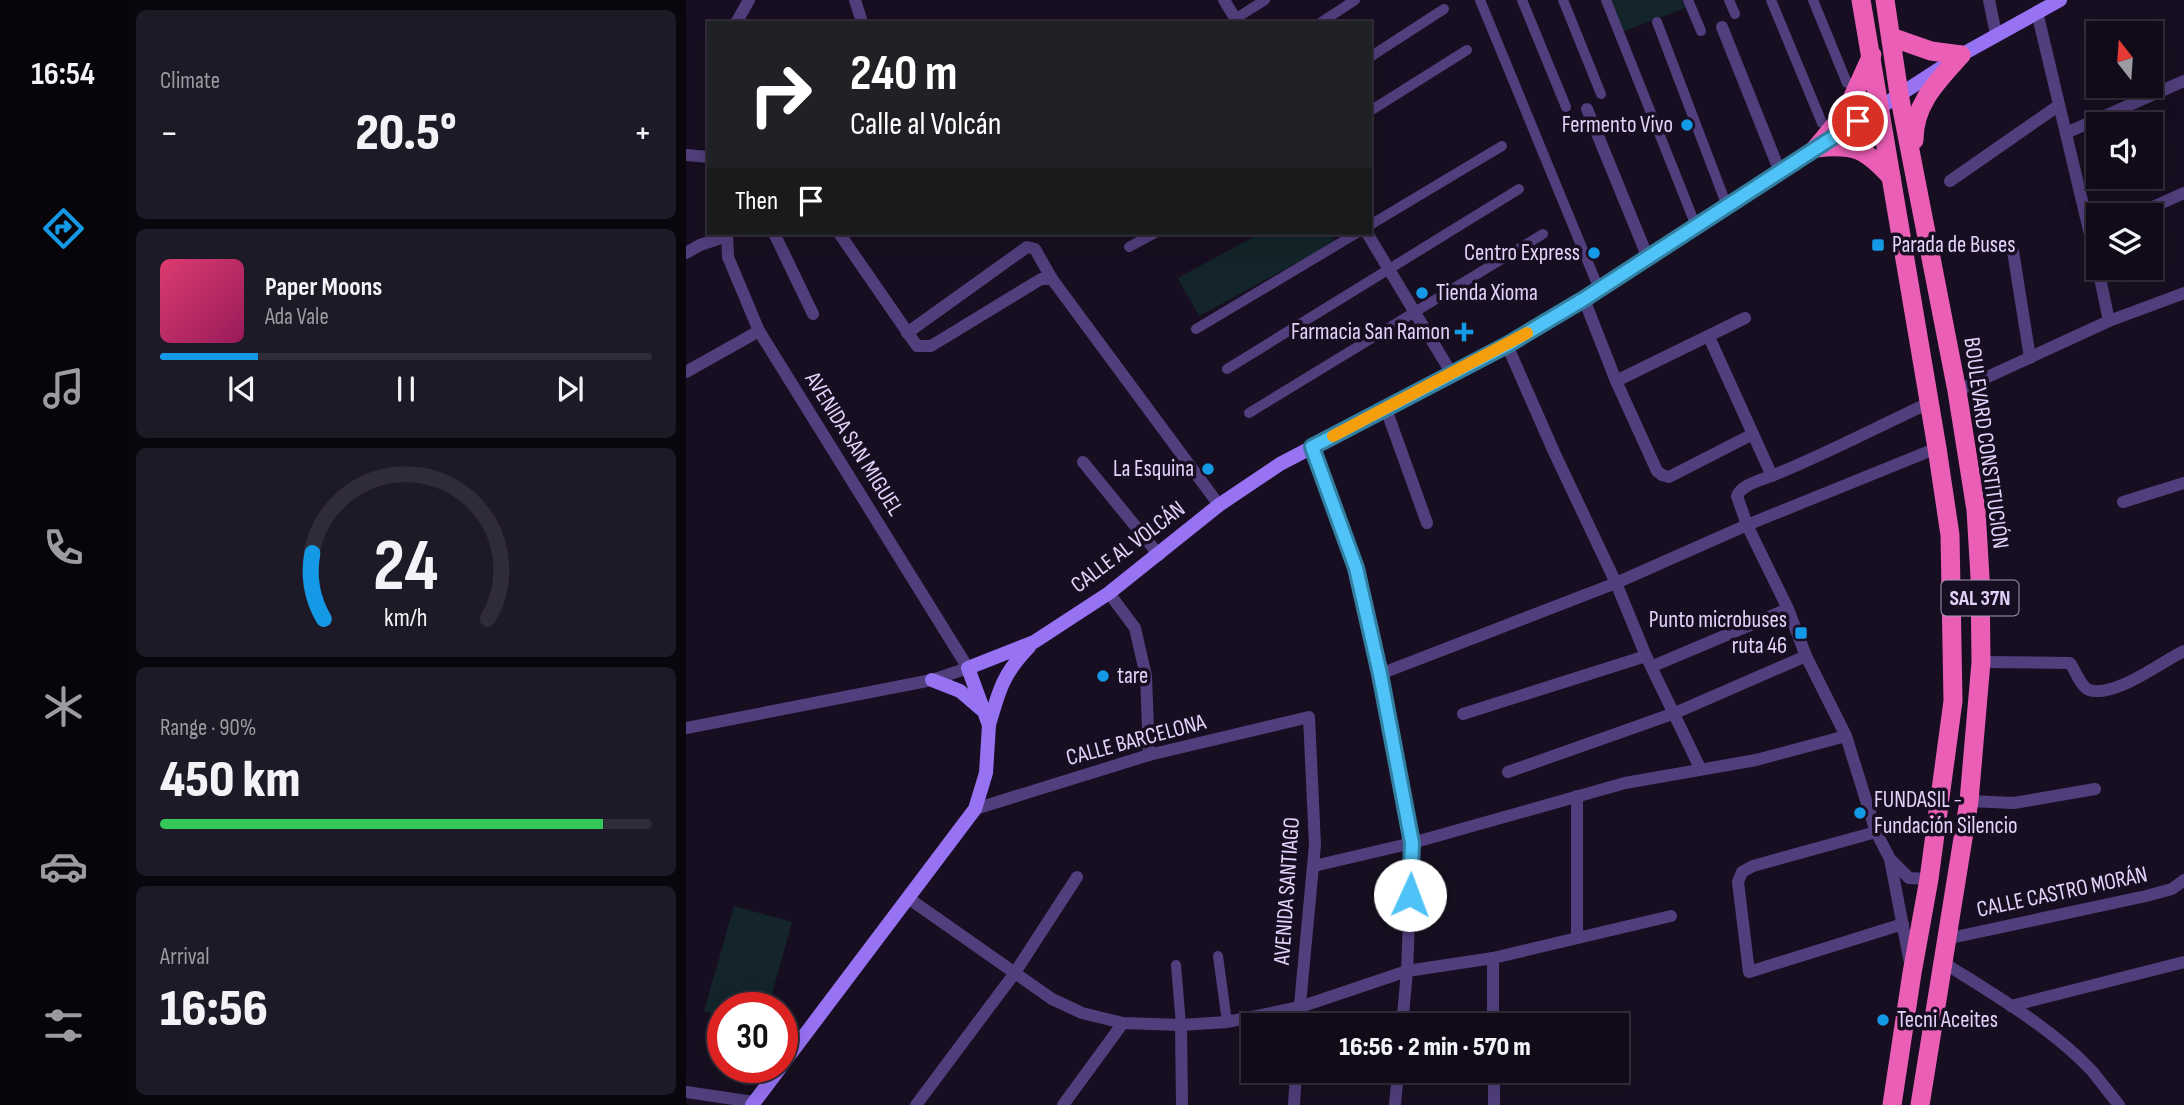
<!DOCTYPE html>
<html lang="en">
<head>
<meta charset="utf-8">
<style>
  body { margin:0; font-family:"Sofia Sans Condensed",sans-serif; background:#1e1926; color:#f1f3f6; height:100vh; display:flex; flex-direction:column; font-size:26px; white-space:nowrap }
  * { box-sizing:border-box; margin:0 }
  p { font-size:23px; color:#9c9ba2 }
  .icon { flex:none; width:38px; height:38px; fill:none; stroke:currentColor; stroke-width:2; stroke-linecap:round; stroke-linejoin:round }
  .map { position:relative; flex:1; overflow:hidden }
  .drawer { display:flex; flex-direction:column; gap:10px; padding:10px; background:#09060e; width:560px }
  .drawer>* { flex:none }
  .guide { position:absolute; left:21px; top:21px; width:665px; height:214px; border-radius:0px; box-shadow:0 7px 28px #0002,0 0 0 2px #302b38; background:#202124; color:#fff; overflow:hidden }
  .needle { width:46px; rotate:343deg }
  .buttons { position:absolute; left:1400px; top:21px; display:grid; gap:14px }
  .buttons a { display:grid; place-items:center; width:77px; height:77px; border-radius:0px; background:#110b19; box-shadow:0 7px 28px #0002,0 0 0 2px #302b38; font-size:35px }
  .speed { position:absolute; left:21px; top:992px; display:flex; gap:14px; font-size:35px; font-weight:700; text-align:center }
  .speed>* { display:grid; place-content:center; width:91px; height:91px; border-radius:50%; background:#110b19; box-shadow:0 7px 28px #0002,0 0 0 2px #302b38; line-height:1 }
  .speed .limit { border:10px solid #d22; background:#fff; color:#111 }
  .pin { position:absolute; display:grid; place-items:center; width:60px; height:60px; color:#fff; margin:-30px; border:4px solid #fff; border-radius:50%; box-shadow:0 2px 7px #0007 }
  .me { position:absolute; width:77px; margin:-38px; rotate:2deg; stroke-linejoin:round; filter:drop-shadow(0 0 5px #0008) }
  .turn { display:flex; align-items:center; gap:24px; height:147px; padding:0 28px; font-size:32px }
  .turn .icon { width:91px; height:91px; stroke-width:2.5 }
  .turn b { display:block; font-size:49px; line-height:60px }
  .then { display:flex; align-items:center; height:66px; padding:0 28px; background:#0003; gap:14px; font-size:26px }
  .big { font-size:52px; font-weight:800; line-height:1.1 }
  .drawer .widget { flex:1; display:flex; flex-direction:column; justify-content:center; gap:10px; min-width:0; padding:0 24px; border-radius:10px; background:#1e1926 }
  .drawer .dial { align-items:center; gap:0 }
  .dial svg { height:182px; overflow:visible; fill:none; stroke:#302b38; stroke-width:7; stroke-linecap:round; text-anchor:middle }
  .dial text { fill:#f1f3f6; stroke:none }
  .song { display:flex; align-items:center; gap:21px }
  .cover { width:84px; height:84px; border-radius:10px; background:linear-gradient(135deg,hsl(340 70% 55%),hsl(330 70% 35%)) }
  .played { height:7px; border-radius:4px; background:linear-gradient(90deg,#1499e6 20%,#302b38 20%) }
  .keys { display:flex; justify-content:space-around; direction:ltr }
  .heat { display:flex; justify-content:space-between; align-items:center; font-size:38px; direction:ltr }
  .charge { height:10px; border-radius:5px; background:linear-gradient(90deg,#34c759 90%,#302b38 0) }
  .trip { position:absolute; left:555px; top:1013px; width:388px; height:70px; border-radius:0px; background:#110b19; box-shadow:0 7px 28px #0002,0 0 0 2px #302b38; font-weight:800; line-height:70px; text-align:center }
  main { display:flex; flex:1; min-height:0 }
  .dock { display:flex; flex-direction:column; width:126px; justify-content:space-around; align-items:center; background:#07040a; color:#9c9ba2 }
  .dock .icon { width:49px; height:49px }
  .dock .selected { color:#1499e6 }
  .dock b { font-size:32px; color:#f1f3f6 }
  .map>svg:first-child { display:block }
</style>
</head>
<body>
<main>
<nav class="dock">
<b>16:54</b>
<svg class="icon selected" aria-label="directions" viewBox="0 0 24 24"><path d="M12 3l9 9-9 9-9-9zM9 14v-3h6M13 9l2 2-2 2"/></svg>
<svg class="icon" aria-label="music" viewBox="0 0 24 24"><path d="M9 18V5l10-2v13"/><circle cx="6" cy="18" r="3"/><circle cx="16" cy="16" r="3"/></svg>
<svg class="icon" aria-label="phone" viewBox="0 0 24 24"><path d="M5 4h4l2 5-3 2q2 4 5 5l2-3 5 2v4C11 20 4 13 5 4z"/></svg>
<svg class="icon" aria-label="climate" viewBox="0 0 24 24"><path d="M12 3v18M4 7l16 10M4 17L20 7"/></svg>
<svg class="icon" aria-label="car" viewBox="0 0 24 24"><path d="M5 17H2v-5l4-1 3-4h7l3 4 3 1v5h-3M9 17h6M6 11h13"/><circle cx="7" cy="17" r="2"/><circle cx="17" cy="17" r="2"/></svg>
<svg class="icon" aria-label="filters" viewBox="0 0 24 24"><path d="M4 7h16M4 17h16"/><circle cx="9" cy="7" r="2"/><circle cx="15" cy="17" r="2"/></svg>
</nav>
<section class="drawer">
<div class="widget"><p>Climate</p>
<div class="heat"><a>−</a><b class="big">20.5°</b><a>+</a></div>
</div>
<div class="widget">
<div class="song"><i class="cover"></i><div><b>Paper Moons</b><p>Ada Vale</p></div></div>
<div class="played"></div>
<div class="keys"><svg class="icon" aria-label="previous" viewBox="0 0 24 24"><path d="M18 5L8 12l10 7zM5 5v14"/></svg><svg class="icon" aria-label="pause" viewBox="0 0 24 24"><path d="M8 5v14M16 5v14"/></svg><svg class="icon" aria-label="next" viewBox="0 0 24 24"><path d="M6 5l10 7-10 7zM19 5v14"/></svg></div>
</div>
<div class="widget dial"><svg viewBox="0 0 100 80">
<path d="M14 69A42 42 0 1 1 86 69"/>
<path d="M14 69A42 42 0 0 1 9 40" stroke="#1499e6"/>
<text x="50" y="56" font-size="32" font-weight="700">24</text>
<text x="50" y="72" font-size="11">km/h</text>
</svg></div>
<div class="widget"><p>Range · 90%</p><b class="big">450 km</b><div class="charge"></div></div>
<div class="widget"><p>Arrival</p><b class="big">16:56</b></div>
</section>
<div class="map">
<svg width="1498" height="1105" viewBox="0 0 1498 1105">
  <rect width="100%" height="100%" fill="#170f21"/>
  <!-- green -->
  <g fill="#13252a">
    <polygon points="924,0 996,0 999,8 936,32"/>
    <polygon points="575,233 644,233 649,242 513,316 492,278"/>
    <polygon points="48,906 106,922 82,1008 37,1008 37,1017 18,1011"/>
  </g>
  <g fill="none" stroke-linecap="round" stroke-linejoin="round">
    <!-- pedestrian -->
    <g stroke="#513e7c" stroke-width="10">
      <polyline points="794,0 913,289"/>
      <polyline points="836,0 880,107"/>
      <polyline points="877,0 915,94"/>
      <polyline points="920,0 1010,226"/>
      <polyline points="1002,0 1015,31"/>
      <polyline points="1043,0 1049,14"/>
      <polyline points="1085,0 1136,123"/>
      <polyline points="1127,0 1161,83"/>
      <polyline points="549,19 579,0"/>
      <polyline points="971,22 1041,206"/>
      <polyline points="634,23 669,0"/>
      <polyline points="684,57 758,9"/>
      <polyline points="684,111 781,50"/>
      <polyline points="684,225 816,146"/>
      <polyline points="443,247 469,233"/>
      <polyline points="510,329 671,233"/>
      <polyline points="541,369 833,189"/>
      <polyline points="563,413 857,234"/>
      <polyline points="532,956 541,1022"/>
      <polyline points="490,965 495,1025"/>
    </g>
    <!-- minor -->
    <g stroke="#513e7c" stroke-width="12">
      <polyline points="169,0 175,19 174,23"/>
      <polyline points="538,0 552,23"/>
      <polyline points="1303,0 1310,34"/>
      <polyline points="1351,12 1412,268"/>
      <polyline points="50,23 63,0"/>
      <polyline points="1036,27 1094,172"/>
      <polyline points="901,109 962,258"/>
      <polyline points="1380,133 1498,81"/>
      <polyline points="0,155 23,157"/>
      <polyline points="1264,181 1372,106"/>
      <polyline points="1449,215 1498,193"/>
      <polyline points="88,233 127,314"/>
      <polyline points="153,233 231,346 245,346 355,279 366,279"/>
      <polyline points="681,233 766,374"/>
      <polyline points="1327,251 1344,358"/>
      <polyline points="0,253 14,245 41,236"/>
      <polyline points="1412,268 1423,321"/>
      <polyline points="898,299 930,381 971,471 976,475 983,477 1067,434"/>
      <polyline points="221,333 341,247 349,249 366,279 533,505"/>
      <polyline points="1023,337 1086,476"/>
      <polyline points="821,345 868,452 930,583 960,656 1014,768"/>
      <polyline points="0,372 73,331"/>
      <polyline points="930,381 1059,318"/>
      <polyline points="1271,391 1423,321 1498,293"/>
      <polyline points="700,409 741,523"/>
      <polyline points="626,447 670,568 694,674 726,843 721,971 716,1026"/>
      <polyline points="397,462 473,555"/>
      <polyline points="1437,502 1498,483"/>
      <polyline points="423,593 449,628 460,676 463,755"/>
      <path d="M 1295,662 L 1384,663 C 1389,670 1395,687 1403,690 C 1429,698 1475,662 1498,651"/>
      <polyline points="967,666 1102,609"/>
      <polyline points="694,674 930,583 1061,525 1251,448"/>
      <polyline points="777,714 960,656"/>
      <polyline points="0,728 246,680 282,668 73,331 42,257 41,233"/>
      <polyline points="822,772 989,713 1120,656"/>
      <polyline points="1283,801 1328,803 1409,789"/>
      <polyline points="289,809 463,755 623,717 629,845 612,1026"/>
      <polyline points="1190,832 1067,866 1056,872 1052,882 1063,972 1217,924"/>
      <polyline points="1205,860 1223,878 1243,879"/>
      <polyline points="628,866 726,843 939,783 1070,760 1160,736"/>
      <polyline points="222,898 366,999 396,1013 437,1023 495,1025 541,1022 614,1007 721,971 807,958 985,916"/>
      <polyline points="891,938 891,796"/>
      <polyline points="1260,939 1460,896 1486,889 1498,880"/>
      <polyline points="807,958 807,1026"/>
      <path d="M 1224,963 L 1204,859 L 1190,832 L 1160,736 L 1120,656 L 1102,609 L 1061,525 L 1051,496 C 1056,484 1076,480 1088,475 C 1140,454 1191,427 1243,403"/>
      <path d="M 1258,963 C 1307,994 1366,1028 1406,1071 C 1415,1082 1424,1094 1433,1105"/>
      <polyline points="1325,1006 1498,962"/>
      <polyline points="495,1025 496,1105"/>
      <polyline points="808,1071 808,1105"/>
      <polyline points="0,1092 68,1102"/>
      <polyline points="230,1105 328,974 391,877"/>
      <polyline points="377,1105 437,1023"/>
      <polyline points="608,1105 610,1071"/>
      <polyline points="709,1105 712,1071"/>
    </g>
    <!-- secondary -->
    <g stroke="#9772f3" stroke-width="14">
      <polyline points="246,680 274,691 295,709"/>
      <path d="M 303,725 C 313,690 317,674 343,647"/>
      <polyline points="96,1065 289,809 300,773 303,725 282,668 348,642 423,593 533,505 594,464 821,345 898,299 1275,55 1374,0"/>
      <polyline points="66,1105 94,1068"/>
    </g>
    <!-- trunk -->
    <g stroke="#ea5eb6" stroke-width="19">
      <polyline points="1175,0 1251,448 1264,535 1267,701 1243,879 1226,973 1206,1105"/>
      <polyline points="1199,0 1213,94 1271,391 1290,510 1294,577 1295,662 1283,801 1234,1105"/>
      <polyline points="1205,37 1245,51 1275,55"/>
      <path d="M 1228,140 C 1228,103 1252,81 1275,55"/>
      <polyline points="1130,148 1160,112 1186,55"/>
      <path d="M 1130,148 C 1168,144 1179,148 1205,177"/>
    </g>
  </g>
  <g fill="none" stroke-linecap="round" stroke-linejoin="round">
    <defs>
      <polyline id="route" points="724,895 726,843 694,674 670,568 626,447 821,345 898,299 1172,121"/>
    </defs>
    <!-- route casing -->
    <use href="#route" stroke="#337fa1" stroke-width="18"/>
    <!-- route -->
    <use href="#route" stroke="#4fc3f7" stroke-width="12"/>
    <!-- slow -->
    <polyline stroke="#f59e0b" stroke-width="12" points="647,436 841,333"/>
  </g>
  <!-- markers -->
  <g fill="#1499e6" stroke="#170f21" stroke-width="2.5">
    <circle cx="1001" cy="125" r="7"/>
    <rect x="1185" y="238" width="14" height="14" rx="3.5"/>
    <circle cx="908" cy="253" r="7"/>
    <circle cx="736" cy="293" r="7"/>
    <path d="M774.5 321.5h7v7h7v7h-7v7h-7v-7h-7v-7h7z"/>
    <circle cx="522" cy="469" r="7"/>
    <rect x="1108" y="626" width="14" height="14" rx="3.5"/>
    <circle cx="417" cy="676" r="7"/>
    <circle cx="1174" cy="813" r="7"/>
    <circle cx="1197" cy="1020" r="7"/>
  </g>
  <g text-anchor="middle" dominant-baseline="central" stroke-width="7" stroke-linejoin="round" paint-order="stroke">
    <!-- shield labels -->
    <rect fill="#170f21" stroke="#a598ba" stroke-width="2" x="1255.5" y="580.5" width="77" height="35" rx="5"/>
    <g font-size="21" font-weight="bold" fill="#e2d3fb">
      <text x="1294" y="598">SAL 37N</text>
    </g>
    <!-- poi labels -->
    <g font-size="23" fill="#e2d3fb" stroke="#170f21" text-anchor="end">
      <text x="987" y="125">Fermento Vivo</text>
      <text x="1206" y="245" text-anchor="start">Parada de Buses</text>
      <text x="894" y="253">Centro Express</text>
      <text x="750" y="293" text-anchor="start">Tienda Xioma</text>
      <text x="764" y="332">Farmacia San Ramon</text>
      <text x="508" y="469">La Esquina</text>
      <text x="1101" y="620">Punto microbuses<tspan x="1101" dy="26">ruta 46</tspan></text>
      <text x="431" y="676" text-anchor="start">tare</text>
      <text x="1188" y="800" text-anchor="start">FUNDASIL -<tspan x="1188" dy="26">Fundación Silencio</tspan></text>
      <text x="1211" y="1020" text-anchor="start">Tecni Aceites</text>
    </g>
    <!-- street labels -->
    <g font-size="23" fill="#e2d3fb" stroke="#170f21">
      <text transform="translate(1300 443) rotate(82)">BOULEVARD CONSTITUCIÓN</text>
      <text transform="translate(168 444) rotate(58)">AVENIDA SAN MIGUEL</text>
      <text transform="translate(442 547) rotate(-37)">CALLE AL VOLCÁN</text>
      <text transform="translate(450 740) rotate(-15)">CALLE BARCELONA</text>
      <text transform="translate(601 891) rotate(-86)">AVENIDA SANTIAGO</text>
      <text transform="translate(1376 892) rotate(-12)">CALLE CASTRO MORÁN</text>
    </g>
  </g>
</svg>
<div class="buttons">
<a><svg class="needle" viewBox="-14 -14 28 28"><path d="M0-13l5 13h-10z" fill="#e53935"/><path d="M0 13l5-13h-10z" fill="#9c9ba2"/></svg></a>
<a><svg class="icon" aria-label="sound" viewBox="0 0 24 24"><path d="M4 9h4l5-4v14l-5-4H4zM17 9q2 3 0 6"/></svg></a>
<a><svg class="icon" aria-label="layers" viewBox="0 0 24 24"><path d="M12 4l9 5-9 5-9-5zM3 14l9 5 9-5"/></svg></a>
</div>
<div class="speed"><div class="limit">30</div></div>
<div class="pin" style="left:1172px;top:121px;background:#d93025"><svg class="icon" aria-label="arrive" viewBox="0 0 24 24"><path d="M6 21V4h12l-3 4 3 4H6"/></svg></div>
<svg class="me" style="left:724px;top:895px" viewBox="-20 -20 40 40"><circle r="19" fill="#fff"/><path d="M0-13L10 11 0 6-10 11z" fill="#4fc3f7"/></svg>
<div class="trip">16:56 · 2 min · 570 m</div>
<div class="guide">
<div class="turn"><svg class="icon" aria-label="right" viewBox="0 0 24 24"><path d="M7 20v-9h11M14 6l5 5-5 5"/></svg><div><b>240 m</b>Calle al Volcán</div></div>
<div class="then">Then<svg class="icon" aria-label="arrive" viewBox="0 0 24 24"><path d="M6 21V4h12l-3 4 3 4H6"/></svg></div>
</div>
</div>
</main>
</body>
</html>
